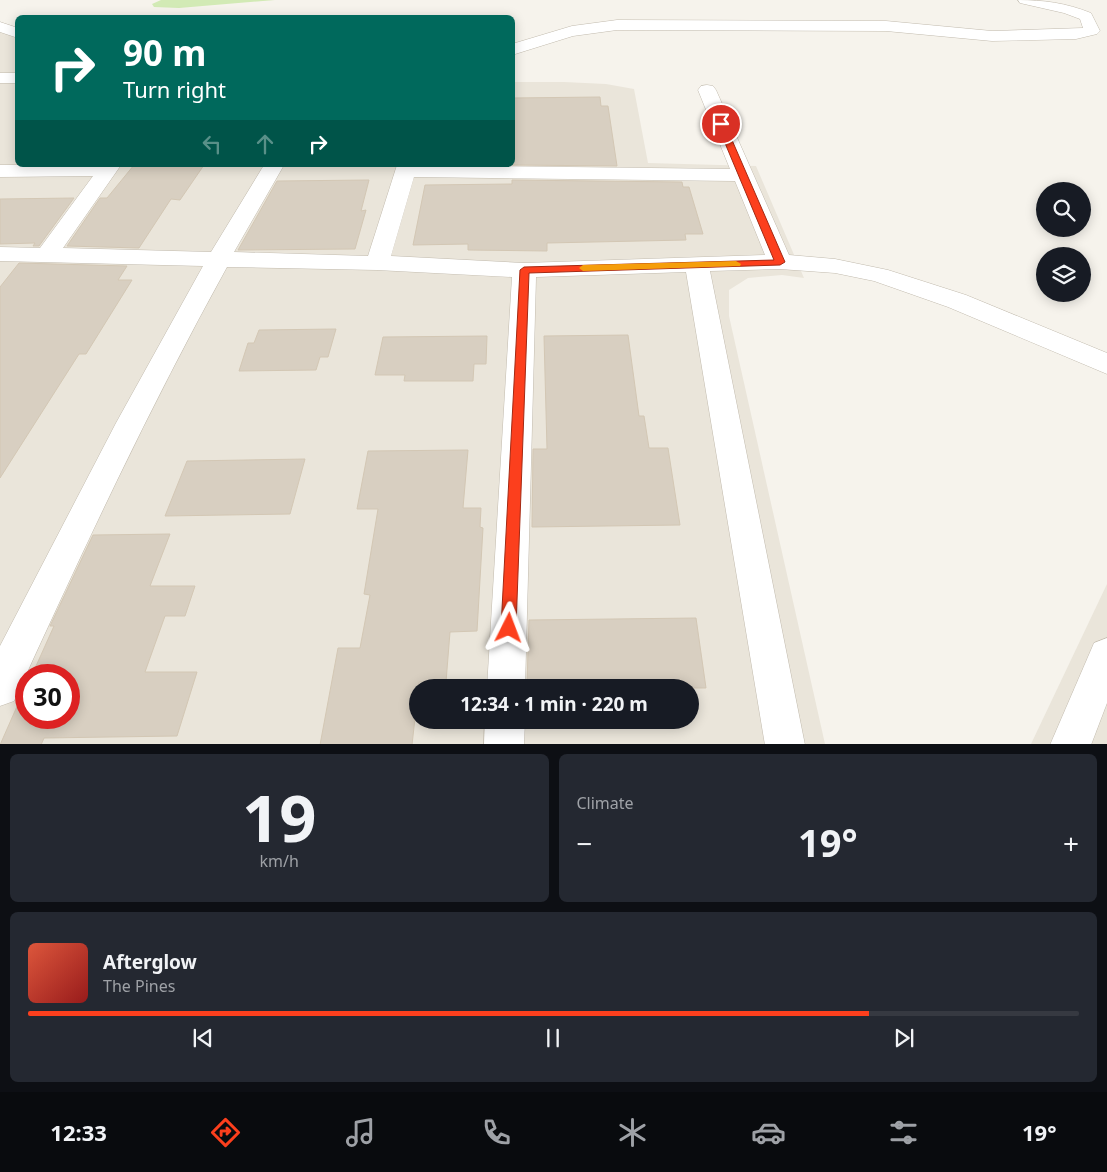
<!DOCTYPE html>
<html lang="en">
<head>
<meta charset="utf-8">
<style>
  body { margin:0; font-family:"Noto Sans",sans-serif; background:#242831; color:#f1f3f6; height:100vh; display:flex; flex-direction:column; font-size:19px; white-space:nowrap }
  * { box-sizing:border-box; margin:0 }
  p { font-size:16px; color:#9ea1a6 }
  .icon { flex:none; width:28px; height:28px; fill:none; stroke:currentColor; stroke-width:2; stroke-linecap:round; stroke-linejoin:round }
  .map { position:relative; height:744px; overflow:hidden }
  .details { display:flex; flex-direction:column; gap:10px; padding:10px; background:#0d0f14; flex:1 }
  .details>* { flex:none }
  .top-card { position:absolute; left:15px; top:15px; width:500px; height:152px; border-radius:8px; box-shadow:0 2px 12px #0003; background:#00695c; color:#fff; overflow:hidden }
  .fabs { position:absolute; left:1036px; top:182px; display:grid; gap:10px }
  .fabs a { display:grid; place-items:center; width:55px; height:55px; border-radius:50%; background:#171b24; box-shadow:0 2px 12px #0003; font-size:25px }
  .speed { position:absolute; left:15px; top:664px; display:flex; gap:10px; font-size:25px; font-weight:700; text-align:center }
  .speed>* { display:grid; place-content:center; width:65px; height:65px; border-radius:50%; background:#171b24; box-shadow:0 2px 12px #0003; line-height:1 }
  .speed .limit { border:8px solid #d22; background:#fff; color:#111 }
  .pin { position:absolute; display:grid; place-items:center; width:42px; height:42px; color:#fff; margin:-21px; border:2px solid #fff; border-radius:50%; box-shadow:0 1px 5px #0007 }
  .me { position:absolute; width:55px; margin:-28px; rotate:3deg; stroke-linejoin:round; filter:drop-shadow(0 0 4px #0008) }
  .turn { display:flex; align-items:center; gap:18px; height:105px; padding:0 25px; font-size:22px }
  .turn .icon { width:65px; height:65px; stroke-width:2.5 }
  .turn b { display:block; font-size:35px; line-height:42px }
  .lanes { display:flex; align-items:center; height:48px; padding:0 25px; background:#0003; justify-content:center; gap:25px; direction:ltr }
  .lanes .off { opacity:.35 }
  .big { font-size:38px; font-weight:700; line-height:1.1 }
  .details .tile { flex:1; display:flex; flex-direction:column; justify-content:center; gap:8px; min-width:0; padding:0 18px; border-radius:8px; background:#242831 }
  .details .dial { align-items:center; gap:0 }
  .dial b { font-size:65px; line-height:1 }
  .song { display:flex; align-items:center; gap:15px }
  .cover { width:60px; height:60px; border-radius:8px; background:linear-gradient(135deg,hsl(10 70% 55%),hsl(0 70% 35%)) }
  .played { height:5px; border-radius:2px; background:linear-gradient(90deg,#fc3f1d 80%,#363941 80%) }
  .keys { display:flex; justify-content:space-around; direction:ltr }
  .heat { display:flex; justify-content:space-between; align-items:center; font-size:28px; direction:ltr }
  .details .tiles { flex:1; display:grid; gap:10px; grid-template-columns:1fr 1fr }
  .tile:last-child { grid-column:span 2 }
  .trip { position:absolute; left:409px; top:679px; width:290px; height:50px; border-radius:25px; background:#171b24; box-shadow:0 2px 12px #0003; font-weight:700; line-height:50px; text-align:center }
  .tab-bar { display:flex; height:80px; justify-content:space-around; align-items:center; background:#090b0e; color:#9ea1a6 }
  .tab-bar .icon { width:35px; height:35px }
  .tab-bar .active { color:#fc3f1d }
  .tab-bar b { font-size:22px; color:#f1f3f6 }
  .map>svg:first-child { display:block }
</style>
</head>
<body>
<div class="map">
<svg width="1107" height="745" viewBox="0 0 1107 745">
  <rect width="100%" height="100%" fill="#f6f3ec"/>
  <!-- residential -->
  <g fill="#eae5da" fill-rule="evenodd">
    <path d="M 0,24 L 17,29 L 18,165 L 512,165 L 513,82 L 564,82 L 606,84 L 634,89 L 648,163 L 756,166 L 804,278 L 782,275 L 748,278 L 729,290 L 729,316 L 825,744 L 0,744 ZM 26,675 L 69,675 L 69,718 L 26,718 ZM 418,688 L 690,688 L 690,720 L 418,720 Z"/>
    <polygon points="1107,584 1107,744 1031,744"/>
  </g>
  <!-- green -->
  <polygon fill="#d2eab5" points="161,0 275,0 179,8 154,7 152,4"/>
  <!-- building -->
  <g fill="#d8cfc1" stroke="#d3c7b4">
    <polygon points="600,97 601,106 608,106 617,166 512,165 512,98"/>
    <polygon points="134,165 204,165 180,200 171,199 139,248 67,246 100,198 107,198"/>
    <polygon points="369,180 361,211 366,210 355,249 238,250 277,181"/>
    <polygon points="512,180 682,182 683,187 689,187 703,234 685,234 686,240 547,243 547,251 468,250 468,244 413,245 425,185 512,184"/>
    <polygon points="74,198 39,246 33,246 35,243 0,244 0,199"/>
    <polygon points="19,263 127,266 118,280 132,280 86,354 79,354 0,478 0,287"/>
    <polygon points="336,329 328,357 320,357 316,370 239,371 248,343 254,343 259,330"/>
    <polygon points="628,335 639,416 644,416 649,448 668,448 680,525 532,527 533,449 547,449 544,336"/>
    <polygon points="487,336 486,364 474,364 473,381 404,381 405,375 375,375 383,337"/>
    <polygon points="468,450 463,508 481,508 480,527 483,528 477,631 450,632 446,682 419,682 412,745 320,745 338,648 360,648 370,595 364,594 378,509 357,509 368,451"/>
    <polygon points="305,459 290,514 165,516 187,461"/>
    <polygon points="170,534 150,586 195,586 185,616 165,616 145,672 197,672 177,736 44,738 41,745 0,745 26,686 26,718 69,718 69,675 32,675 54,626 50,626 93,535"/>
    <polygon points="696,618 706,688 589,688 589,683 527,684 529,620"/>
  </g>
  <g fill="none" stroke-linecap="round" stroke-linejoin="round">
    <defs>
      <g id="minor">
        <path d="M 1018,0 C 1044,0 1066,3 1091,13 L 1100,31 L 1097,34 L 1076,39 L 992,41 L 886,31 L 617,30 L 573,36 L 512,55 L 512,44 L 572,26 L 617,20 L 886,21 L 992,31 L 1083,28 L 1080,19 L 1064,13 L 1020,3 Z"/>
        <polygon points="0,22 18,28 18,38 0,32"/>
        <rect x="0" y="73" width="18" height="10"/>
        <path d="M 707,85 L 713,86 L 716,90 L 789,255 L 835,259 L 888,270 L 966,295 L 1107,353 L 1107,374 L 948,307 L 874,281 L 835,273 L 780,269 L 710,271 L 805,745 L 765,745 L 686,272 L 536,277 L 525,688 L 487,688 L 512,277 L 377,270 L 227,267 C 149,408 81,554 14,701 L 0,706 L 0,646 L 116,423 L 203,266 L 0,261 L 0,247 L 40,248 L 93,176 L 0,177 L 0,165 L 121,165 L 63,248 L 211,252 L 264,165 L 284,165 L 234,252 L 368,256 L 397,165 L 730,169 L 698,90 L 701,86 ZM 414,177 L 735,181 L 765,255 L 524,263 L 391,256 Z"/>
        <polygon points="1107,638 1107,703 1091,745 1050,745 1094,643"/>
        <polygon points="485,720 525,720 524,745 484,745"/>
      </g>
    </defs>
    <!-- minor casing -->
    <use href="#minor" stroke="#c2bbae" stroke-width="1"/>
    <!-- minor -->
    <use href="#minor" fill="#fff" fill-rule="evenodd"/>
  </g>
  <!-- route -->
  <polygon fill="#fc3f1d" stroke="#a42913" points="718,122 725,124 785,262 780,265 529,273 516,628 514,633 509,635 503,633 501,628 520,270 524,267 774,260 717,124"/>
  <!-- slow -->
  <polygon fill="#f59e0b" points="736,261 741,264 740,266 583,271 579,268 583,265"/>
</svg>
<div class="fabs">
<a><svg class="icon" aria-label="search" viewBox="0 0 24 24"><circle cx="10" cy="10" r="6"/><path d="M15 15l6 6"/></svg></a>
<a><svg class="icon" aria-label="layers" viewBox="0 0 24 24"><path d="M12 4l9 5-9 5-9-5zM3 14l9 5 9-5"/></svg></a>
</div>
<div class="speed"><div class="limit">30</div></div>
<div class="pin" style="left:721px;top:124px;background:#d93025"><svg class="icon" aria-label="arrive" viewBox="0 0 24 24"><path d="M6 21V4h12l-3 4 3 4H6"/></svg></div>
<svg class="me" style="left:509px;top:628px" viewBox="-20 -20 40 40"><path d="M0-17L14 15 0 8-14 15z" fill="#fc3f1d" stroke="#fff" stroke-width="4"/></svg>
<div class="trip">12:34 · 1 min · 220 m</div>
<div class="top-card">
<div class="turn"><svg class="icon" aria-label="right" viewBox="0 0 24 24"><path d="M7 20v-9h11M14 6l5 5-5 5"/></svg><div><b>90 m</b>Turn right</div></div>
<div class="lanes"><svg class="icon off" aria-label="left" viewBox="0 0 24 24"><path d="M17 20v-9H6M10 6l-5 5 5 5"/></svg><svg class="icon off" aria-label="ahead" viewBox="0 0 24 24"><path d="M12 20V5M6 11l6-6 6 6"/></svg><svg class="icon" aria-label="right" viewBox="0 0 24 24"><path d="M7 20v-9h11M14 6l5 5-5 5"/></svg></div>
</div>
</div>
<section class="details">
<div class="tiles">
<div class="tile dial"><b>19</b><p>km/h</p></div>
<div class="tile"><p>Climate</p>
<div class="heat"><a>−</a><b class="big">19°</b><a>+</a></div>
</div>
<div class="tile">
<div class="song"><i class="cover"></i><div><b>Afterglow</b><p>The Pines</p></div></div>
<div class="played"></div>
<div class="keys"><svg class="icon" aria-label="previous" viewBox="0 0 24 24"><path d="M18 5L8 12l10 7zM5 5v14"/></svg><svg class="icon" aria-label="pause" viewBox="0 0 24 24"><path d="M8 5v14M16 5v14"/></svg><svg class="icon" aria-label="next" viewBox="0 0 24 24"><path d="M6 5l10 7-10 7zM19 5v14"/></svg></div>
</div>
</div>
</section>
<nav class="tab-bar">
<b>12:33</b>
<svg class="icon active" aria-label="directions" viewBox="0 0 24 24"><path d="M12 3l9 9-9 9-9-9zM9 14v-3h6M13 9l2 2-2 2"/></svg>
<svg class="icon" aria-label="music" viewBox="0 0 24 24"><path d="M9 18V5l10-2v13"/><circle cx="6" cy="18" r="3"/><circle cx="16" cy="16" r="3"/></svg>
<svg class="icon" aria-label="phone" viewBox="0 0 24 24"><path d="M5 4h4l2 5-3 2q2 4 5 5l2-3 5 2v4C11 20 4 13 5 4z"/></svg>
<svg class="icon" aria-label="climate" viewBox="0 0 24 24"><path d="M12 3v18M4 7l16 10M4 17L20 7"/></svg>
<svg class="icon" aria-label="car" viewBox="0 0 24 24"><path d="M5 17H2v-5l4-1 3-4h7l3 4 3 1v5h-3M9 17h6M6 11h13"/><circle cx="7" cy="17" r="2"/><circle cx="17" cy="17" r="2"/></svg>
<svg class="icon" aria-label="filters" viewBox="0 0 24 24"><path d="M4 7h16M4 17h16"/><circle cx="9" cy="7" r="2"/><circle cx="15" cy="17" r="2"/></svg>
<b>19°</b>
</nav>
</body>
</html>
